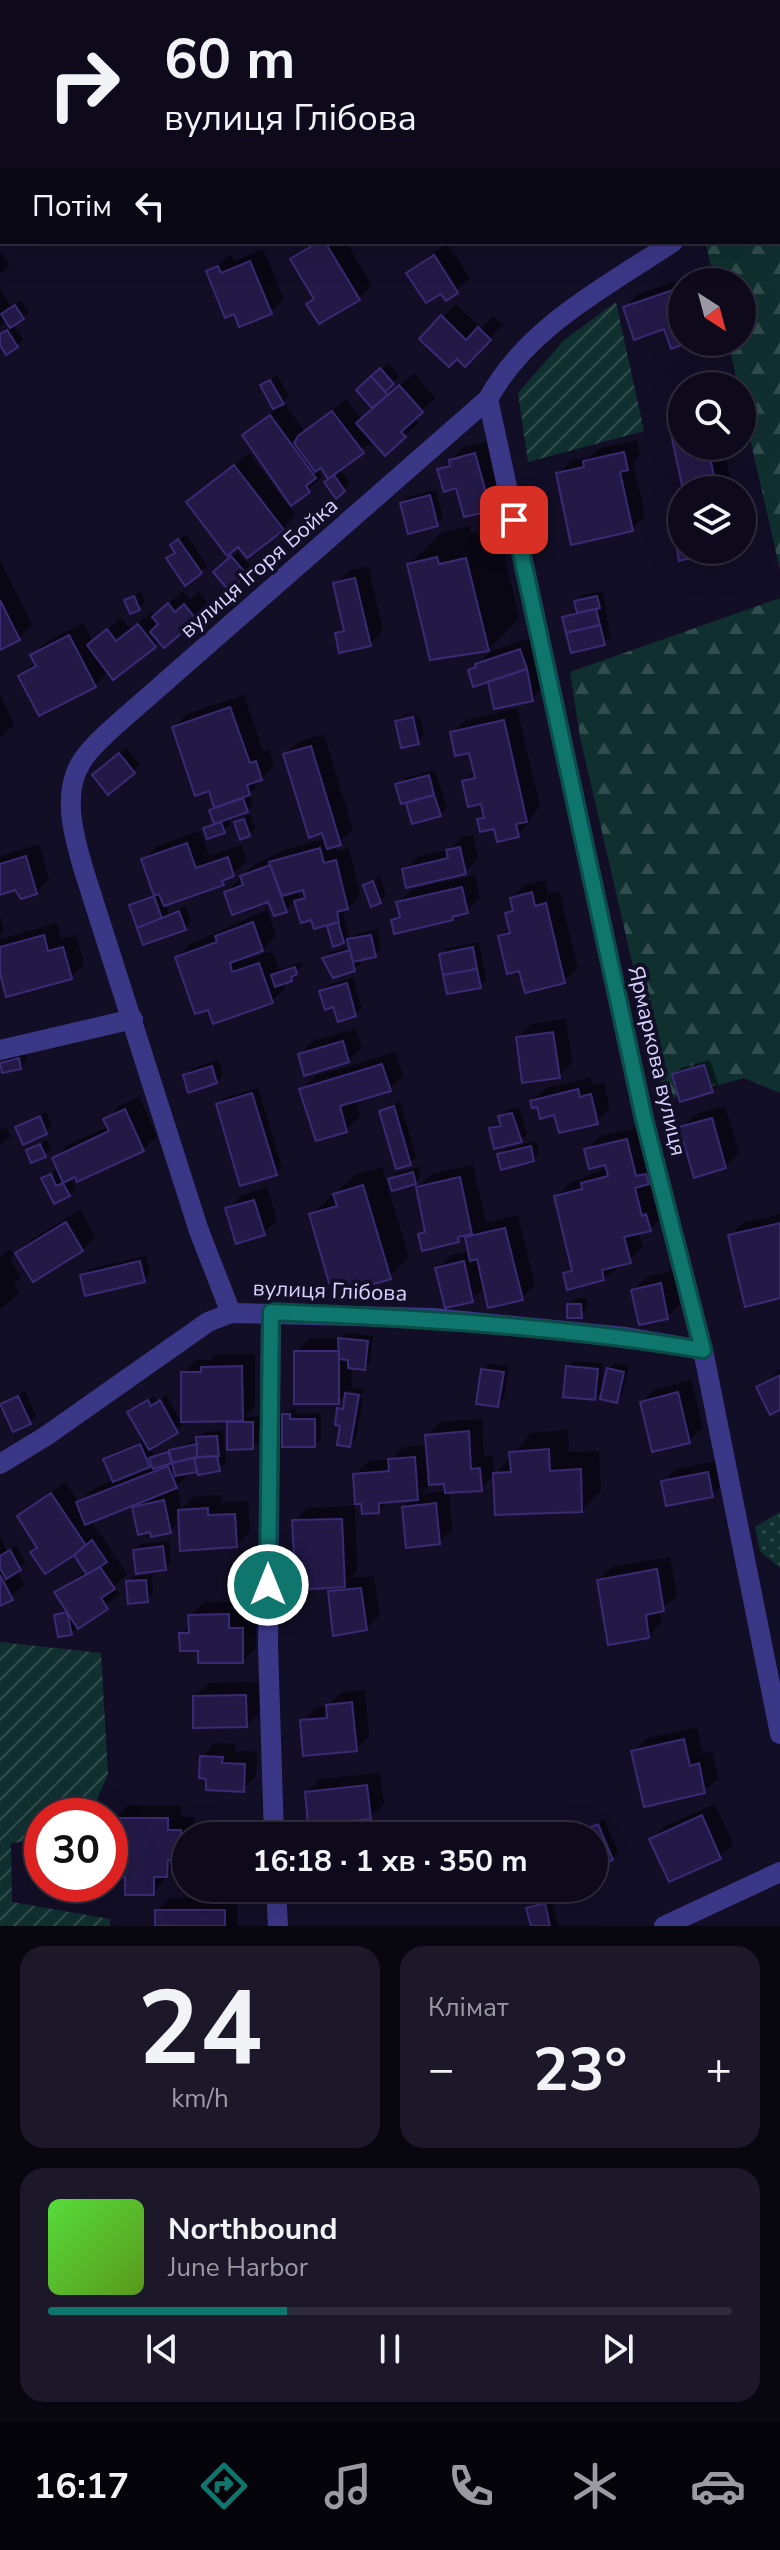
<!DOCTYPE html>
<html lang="uk">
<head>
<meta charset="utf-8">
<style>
  body { margin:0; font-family:"Nunito Sans",sans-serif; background:#1c1829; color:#f1f3f6; height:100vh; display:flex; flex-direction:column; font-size:30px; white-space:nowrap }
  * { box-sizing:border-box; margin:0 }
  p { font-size:26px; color:#9b9aa3 }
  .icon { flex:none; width:44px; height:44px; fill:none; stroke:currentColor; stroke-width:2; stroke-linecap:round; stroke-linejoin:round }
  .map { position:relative; height:1926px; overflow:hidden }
  .side { display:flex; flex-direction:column; gap:20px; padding:20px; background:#08060f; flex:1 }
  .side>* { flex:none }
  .hud { position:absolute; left:0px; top:0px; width:780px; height:244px; box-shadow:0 8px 32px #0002,0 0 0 2px #2e2b3b; background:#0e0a1c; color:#f1f3f6; overflow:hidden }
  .needle { width:52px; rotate:144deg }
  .buttons { position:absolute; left:668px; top:268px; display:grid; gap:16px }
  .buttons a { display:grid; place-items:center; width:88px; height:88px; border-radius:50%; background:#0e0a1c; box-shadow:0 8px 32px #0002,0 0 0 2px #2e2b3b; font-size:40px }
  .speed { position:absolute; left:24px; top:1798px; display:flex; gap:16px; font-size:40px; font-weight:700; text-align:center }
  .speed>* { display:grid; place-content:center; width:104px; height:104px; border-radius:50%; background:#0e0a1c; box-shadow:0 8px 32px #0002,0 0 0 2px #2e2b3b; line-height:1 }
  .speed .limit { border:12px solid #d22; background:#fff; color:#111 }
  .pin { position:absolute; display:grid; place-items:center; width:68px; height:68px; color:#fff; margin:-34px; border-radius:16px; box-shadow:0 4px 12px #0006 }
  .me { position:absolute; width:88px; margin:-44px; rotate:0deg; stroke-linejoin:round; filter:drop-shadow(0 0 6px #0008) }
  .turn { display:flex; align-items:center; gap:28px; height:168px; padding:0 32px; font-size:36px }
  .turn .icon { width:104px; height:104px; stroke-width:2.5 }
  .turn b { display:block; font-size:56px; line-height:68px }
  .then { display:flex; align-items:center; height:76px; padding:0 32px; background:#0003; gap:16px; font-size:30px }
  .big { font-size:60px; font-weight:700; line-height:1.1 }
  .side .card { flex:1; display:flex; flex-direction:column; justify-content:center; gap:12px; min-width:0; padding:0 28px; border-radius:24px; background:#1c1829 }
  .side .dial { align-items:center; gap:0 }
  .dial b { font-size:104px; line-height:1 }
  .song { display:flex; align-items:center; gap:24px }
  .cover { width:96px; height:96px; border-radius:12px; background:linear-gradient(135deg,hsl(110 70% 55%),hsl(90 70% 35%)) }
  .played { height:8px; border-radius:4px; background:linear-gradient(90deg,#0f766e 35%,#2e2b3b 35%) }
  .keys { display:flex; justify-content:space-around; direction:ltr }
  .heat { display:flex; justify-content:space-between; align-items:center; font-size:44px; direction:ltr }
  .side .tiles { flex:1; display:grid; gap:20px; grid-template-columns:1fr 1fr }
  .card:last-child { grid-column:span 2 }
  .trip { position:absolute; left:172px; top:1822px; width:436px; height:80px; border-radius:40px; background:#0e0a1c; box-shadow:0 8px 32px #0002,0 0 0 2px #2e2b3b; font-weight:700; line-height:80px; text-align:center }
  .dock { display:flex; height:128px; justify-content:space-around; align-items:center; background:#06040b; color:#9b9aa3 }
  .dock .icon { width:56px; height:56px }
  .dock .selected { color:#0f766e }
  .dock b { font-size:36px; color:#f1f3f6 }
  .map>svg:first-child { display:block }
</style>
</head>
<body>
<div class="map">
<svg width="780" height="1926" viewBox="0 0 780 1926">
  <defs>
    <pattern id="grass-dots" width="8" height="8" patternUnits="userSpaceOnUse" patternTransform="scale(2)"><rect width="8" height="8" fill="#10302f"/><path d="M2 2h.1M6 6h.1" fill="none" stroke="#324d4e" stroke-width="1.8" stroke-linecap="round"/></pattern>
    <pattern id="forest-firs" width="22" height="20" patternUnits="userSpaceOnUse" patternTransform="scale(2)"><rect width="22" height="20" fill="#10302f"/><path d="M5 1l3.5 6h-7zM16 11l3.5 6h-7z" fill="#324d4e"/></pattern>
    <pattern id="garden-furrows" width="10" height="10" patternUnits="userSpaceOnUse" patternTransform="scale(2)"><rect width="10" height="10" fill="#10302f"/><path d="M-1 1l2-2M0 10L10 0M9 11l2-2" fill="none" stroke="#324d4e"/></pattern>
  </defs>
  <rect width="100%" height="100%" fill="#120e26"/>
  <!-- grass -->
  <polygon fill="url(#grass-dots)" points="780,1512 780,1568 760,1551 755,1527"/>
  <!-- forest -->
  <g fill="url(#forest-firs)">
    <polygon points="780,181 780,570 742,403 742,386 738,386 728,342 742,342 742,282 715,282 705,242 778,242"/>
    <polygon points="780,598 780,1093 744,1078 664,1100 580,737 570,672"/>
  </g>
  <!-- garden -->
  <g fill="url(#garden-furrows)">
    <polygon points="616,302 644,431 528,462 518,393 564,340"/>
    <polygon points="0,1642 101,1653 108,1774 90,1816 42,1816 42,1840 11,1843 12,1902 110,1919 110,1926 0,1926"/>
  </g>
  <!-- shadow -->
  <g fill="#0007" fill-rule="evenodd">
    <polygon points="162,0 206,0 207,2 158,2"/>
    <polygon points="233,0 309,0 233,2"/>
    <polygon points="316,0 363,0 364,2 317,2"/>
    <polygon points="2,150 2,236 0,237 0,152"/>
    <polygon points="312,242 346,242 372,285 359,298 316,297 292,259"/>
    <polygon points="448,244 470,278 447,298 441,291 409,274 431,255 450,284 455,284 434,252"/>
    <polygon points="263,249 284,299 271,312 235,312 208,272 231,254 234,261"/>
    <polygon points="0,252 10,265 0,274"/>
    <polygon points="698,274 701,282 682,282 684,342 672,346 665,327 625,308 638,294"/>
    <polygon points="0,288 11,307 21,300 29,312 13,324 23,339 17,346 0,341 0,335 12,326 7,320 0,327"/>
    <polygon points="456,304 481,328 493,316 503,325 465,364 422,339"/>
    <polygon points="388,363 399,376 376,406 414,373 435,398 414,418 418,423 405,436 374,440 339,468 350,483 344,490 323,468 319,473 322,477 308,490 245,436 276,409 262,386 277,375 289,396 283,401 305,432 346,399 362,420 374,408 358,390"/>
    <polygon points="682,432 682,446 723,446 730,477 719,490 685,490 675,440"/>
    <polygon points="637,440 640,455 633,462 645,516 632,529 558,474 572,460 590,457 599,448"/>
    <polygon points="489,441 503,495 490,509 440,470 464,447"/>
    <polygon points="249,453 296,515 283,528 189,502"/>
    <polygon points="436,490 443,518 437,524 402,503 408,497"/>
    <polygon points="469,526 471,534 498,527 519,618 488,650 409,564 441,533"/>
    <polygon points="186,534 207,566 201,572 168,559 176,551 172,546"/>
    <polygon points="238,552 252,568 246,574 222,566"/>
    <polygon points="0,560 32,625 18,639 0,648"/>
    <polygon points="368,566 383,630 370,644 337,634 345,626 336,584 349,571"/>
    <polygon points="141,591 145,602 139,608 126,600"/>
    <polygon points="183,591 190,600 199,592 209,605 164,645 160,641 109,671 95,685 20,676 36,662 32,656 46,642 83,623 93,642 121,618 130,629 152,612 155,616"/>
    <polygon points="603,591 610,637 604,643 565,618 578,609 576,602 583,595"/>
    <polygon points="533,637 545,686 532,699 470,671 491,651"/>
    <polygon points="0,693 14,725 0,738"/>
    <polygon points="244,695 263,751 269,749 274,765 250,793 253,804 247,810 227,817 230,824 224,831 205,828 215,821 211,810 216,806 210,789 174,727 187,714"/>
    <polygon points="517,708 540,806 518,835 480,820 485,814 483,802 464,781 475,770 470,750 452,733 465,720"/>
    <polygon points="419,711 402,717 402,721 420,717 424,735 418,742 397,721 403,715"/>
    <path d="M 324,734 L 353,830 L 335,844 L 337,851 L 349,848 L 360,894 L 343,915 L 350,939 L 356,934 L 377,929 L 381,948 L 375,955 L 358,958 L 360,963 L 354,970 L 325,959 L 331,952 L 351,947 L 349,936 L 343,941 L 329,926 L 334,921 L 313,917 L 302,920 L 296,900 L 286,910 L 269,899 L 226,892 L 255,864 L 285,850 L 326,838 L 285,755 L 298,742 ZM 304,888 L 305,893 L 300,898 L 297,890 Z"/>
    <polygon points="126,748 140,765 108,792 101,769"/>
    <polygon points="435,770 447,808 440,814 414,822 408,800 397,785 404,778"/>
    <polygon points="250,814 255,828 249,834 236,823"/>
    <polygon points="200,831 209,856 241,845 247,861 222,883 165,904 169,914 185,906 191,922 185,929 131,905 155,893 144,859 157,846"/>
    <polygon points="473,835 478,858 465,872 404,870 417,857 451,849 462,837"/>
    <polygon points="39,844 49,879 36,893 16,888 0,893 0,856"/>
    <polygon points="475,875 480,898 467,911 452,919 393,920 401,912 398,903 412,889"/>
    <polygon points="380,876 386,895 380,901 365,886"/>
    <polygon points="545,880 548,894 559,891 578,968 564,981 521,969 500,937 511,926 508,914 514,908 512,898 525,885"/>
    <polygon points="267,910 276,936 262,950 244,956 246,960 272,951 279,970 301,962 303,966 283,982 285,988 272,1001 209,1007 177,957 190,944"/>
    <polygon points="0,916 4,932 0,935"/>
    <polygon points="57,923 61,939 76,935 84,964 71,977 0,969 0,939"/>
    <polygon points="479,942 486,980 480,986 441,954 448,948"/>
    <polygon points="353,978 362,1008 355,1014 335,1005 321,992 328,985"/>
    <polygon points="566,1019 572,1063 559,1076 518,1038 531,1024"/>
    <polygon points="356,1029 362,1047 348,1061 300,1054 313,1041"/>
    <polygon points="396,1052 403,1076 389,1089 355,1099 360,1116 346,1130 302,1090 315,1076"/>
    <polygon points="25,1053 27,1060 20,1067 2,1064 9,1057"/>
    <polygon points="218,1060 223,1075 216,1082 185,1075 191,1069"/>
    <polygon points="710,1060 718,1084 712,1091 674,1075 681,1068"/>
    <polygon points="591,1077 593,1085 604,1082 610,1108 597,1122 556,1113 532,1101 546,1088"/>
    <polygon points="258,1088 282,1167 276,1173 218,1105 224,1098"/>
    <polygon points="139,1097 157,1136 143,1149 78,1180 76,1175 70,1177 75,1189 68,1195 44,1178 59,1168 54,1158 67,1145 109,1126 106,1120 119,1106"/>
    <polygon points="400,1101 416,1157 410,1163 381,1111"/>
    <polygon points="725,1106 739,1153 725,1166 682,1128 695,1114"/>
    <polygon points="519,1108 527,1134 521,1140 491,1129 502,1121 501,1117 507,1110"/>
    <polygon points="46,1111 52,1126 46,1133 17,1127"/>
    <polygon points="6,1127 11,1136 0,1145 0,1130"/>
    <polygon points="640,1127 661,1169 649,1181 655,1204 660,1202 663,1216 650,1229 639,1232 643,1248 603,1279 565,1274 573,1266 556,1196 570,1183 608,1167 587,1150 600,1136"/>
    <polygon points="47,1140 51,1149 44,1156 28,1151"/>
    <polygon points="537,1141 539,1153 533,1159 500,1155 506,1149"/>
    <polygon points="473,1165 486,1223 518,1215 535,1285 522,1298 485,1287 472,1300 438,1268 451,1255 470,1251 465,1232 458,1240 420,1234 427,1228 418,1188 431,1174"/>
    <polygon points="382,1167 409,1258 389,1277 311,1215 355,1175"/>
    <polygon points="419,1167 421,1176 415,1182 391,1179 397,1173"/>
    <polygon points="267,1187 277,1220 264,1233 228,1209 241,1196"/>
    <polygon points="80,1210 95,1236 82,1250 18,1253 31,1240"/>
    <polygon points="780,1214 780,1296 730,1235 744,1222"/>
    <polygon points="10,1250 14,1255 10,1259 21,1278 14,1284 19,1293 0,1310 0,1257"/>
    <polygon points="146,1256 150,1274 144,1280 82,1275 89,1269"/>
    <polygon points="674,1270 680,1304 667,1317 633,1290 647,1277"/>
    <polygon points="587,1298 587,1309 581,1316 569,1305 575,1299"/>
    <polygon points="347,1333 373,1336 370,1362 364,1368 351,1366 352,1387 364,1389 363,1394 350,1391 350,1396 363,1398 356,1439 349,1445 339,1409 346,1402 348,1392 338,1402 296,1352 310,1338 341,1338"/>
    <polygon points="216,1354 255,1354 255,1406 245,1417 259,1416 259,1441 253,1447 229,1423 233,1419 183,1373 196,1360 210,1360"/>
    <polygon points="574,1361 603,1363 601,1392 594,1398 568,1367"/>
    <polygon points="615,1363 629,1366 622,1394 616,1400 609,1369"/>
    <polygon points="489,1364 509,1366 504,1399 498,1405 483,1370"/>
    <polygon points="780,1370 780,1408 759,1387"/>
    <polygon points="691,1380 703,1427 689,1441 642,1402 655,1389"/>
    <polygon points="25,1391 36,1416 30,1422 4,1407 0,1411 0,1400 2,1405"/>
    <polygon points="166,1395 183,1425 150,1447 154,1456 198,1440 205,1432 223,1430 226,1462 219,1469 190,1472 177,1486 181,1509 193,1497 221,1495 221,1503 248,1501 250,1532 236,1545 180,1521 170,1531 135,1507 141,1500 91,1520 127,1574 115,1586 120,1594 71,1633 56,1616 67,1608 57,1592 86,1570 75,1553 39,1546 19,1516 65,1482 79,1502 91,1490 115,1480 106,1460 112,1453 145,1440 130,1412 154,1396 157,1401"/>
    <polygon points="291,1409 296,1409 296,1414 321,1413 321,1439 314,1445 284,1415"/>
    <path d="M 482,1419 L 484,1456 L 493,1456 L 495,1475 L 531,1433 L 568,1430 L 569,1452 L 599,1451 L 601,1490 L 582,1510 L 495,1474 L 481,1489 L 449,1491 L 452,1529 L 439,1542 L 404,1507 L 413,1498 L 389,1500 L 378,1511 L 355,1474 L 369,1461 L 391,1459 L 404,1447 L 428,1445 L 427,1435 L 440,1422 ZM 446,1482 L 446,1491 L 421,1494 L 430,1485 Z"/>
    <polygon points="721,1460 725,1482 712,1495 663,1482 676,1469"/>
    <polygon points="355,1506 357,1572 351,1578 374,1576 380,1615 366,1629 330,1592 337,1586 294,1521 308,1508"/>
    <polygon points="0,1537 7,1551 16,1546 26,1562 17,1570 25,1585 0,1604"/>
    <polygon points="169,1541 171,1562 165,1568 135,1551 141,1544"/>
    <polygon points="670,1557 677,1596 660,1610 662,1622 648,1636 599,1580 612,1567"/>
    <polygon points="152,1575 153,1594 147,1600 128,1582 134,1576"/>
    <polygon points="204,1602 241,1602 241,1615 256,1616 256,1647 243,1661 200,1649 181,1634 191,1624 190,1616"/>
    <polygon points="259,1682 260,1712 246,1725 195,1696 209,1683"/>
    <polygon points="365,1690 369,1736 356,1749 302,1721 316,1708 327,1707 341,1692"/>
    <polygon points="697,1727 703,1754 712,1751 718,1778 704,1791 634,1751 647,1738"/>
    <polygon points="215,1743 235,1744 235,1751 257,1752 256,1776 243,1790 209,1777 202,1757"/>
    <polygon points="380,1773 384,1804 370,1817 307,1792 320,1779"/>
    <polygon points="715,1804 733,1844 719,1857 652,1839 665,1826"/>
    <polygon points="128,1805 181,1806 180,1817 194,1817 193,1836 186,1836 186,1851 153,1893 127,1875 110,1875 115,1819"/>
    <polygon points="604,1819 618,1852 612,1858 594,1836 580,1833"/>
    <polygon points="237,1897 237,1926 157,1926 157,1911 170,1898"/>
    <polygon points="551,1898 558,1926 533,1926 529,1908 535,1902"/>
  </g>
  <!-- building -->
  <g fill="#231947" stroke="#3a2a74" stroke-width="2">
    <polygon points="318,242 325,242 360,300 319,324 306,304 314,299 290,259"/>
    <polygon points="434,255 458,293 446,301 441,294 426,303 406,273"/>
    <polygon points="250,261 272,314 239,327 234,314 225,318 206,271 218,266 221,273"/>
    <polygon points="682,287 682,342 690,342 671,349 664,329 634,340 623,307"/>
    <polygon points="15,305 24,319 10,328 1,314"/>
    <polygon points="441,315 466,340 478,327 491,340 465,367 457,359 449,367 419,339"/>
    <polygon points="7,330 18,347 6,355 0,345 0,334"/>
    <polygon points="380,368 394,384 385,392 371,376"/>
    <polygon points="371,376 388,395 372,408 356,390"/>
    <polygon points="270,380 284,404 273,409 260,385"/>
    <polygon points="399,385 423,412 401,432 406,437 385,456 356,423"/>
    <polygon points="332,411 364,453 328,479 321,468 315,472 294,443 298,436"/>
    <polygon points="270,415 316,478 306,486 310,492 291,506 242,435"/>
    <polygon points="682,437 682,446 697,446 698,450 708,448 717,490 683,490 672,439"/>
    <polygon points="624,452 628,470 620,472 633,531 571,545 556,473 584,467 583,461"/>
    <polygon points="475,453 491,511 464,517 456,488 444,492 437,469 450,466 449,460"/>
    <polygon points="234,465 284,530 247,558 238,547 227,556 186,502"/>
    <polygon points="334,475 345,491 336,499 324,482"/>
    <polygon points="430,495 438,526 408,534 400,503"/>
    <polygon points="682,526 682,550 723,550 679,561 673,528"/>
    <polygon points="178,539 202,573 185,586 166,558 175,553 170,545"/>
    <polygon points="231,556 247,575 229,591 213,572"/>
    <polygon points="437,557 439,564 466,558 489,651 430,660 407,564"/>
    <polygon points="355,578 371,646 339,653 335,633 344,631 333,583"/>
    <polygon points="134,596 140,610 130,614 124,600"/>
    <polygon points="597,596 600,608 577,613 574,601"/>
    <polygon points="0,600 20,640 0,650"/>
    <polygon points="168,603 175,612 184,604 197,620 164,648 150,632 158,624 152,617"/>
    <polygon points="596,609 600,625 566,633 562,617"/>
    <polygon points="138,624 156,647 113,680 87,645 107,629 116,641"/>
    <polygon points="600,625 605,645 571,653 566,633"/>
    <polygon points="69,635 96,687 39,716 18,676 36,666 30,655"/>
    <polygon points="520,649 527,669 473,687 468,670 476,667 475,664"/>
    <polygon points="527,669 533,701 494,709 488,682"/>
    <polygon points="230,707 250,763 256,761 262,780 247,785 250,795 214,808 209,791 195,796 172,727"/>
    <polygon points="413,717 419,744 401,748 395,721"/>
    <polygon points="504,720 527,822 516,824 519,837 497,842 494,829 480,832 477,819 484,818 481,804 468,807 462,781 475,778 469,753 455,756 450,732"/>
    <polygon points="311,746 341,845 327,849 322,833 309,838 283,754"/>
    <polygon points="119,753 135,773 108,795 92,775"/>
    <polygon points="429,775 434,795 401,804 395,784"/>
    <polygon points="434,795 441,816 412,824 406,803"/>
    <polygon points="243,798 248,812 214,824 209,810"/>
    <polygon points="244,819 250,836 240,840 234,822"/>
    <polygon points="221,822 225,833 207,839 203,828"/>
    <polygon points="187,843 196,868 228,857 234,876 222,881 224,885 164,906 159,894 154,896 141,859"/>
    <polygon points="460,847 466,874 406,888 402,869 448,858 446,850"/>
    <polygon points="320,848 324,863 336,860 348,909 337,912 339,922 314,929 311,920 301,923 294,901 305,898 303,890 282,896 269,862"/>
    <polygon points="26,856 37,894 21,899 15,890 0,895 0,864"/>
    <polygon points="270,865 287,912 274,916 268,902 232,915 224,892 243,885 240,876"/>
    <polygon points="373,881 381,903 371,907 363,885"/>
    <polygon points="462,887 468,913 452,917 453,920 394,934 391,920 400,917 396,902"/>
    <polygon points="532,892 535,906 546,903 565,983 525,993 519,971 507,974 498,936 510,933 505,913 513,911 510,898"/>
    <polygon points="154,896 162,919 137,928 129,905"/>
    <polygon points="179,911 186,930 143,945 137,928"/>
    <polygon points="253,922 263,951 230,963 232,972 259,963 273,1003 213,1024 208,1010 195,1014 175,957 217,942 215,936"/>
    <polygon points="338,922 344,943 333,947 327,926"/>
    <polygon points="44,935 48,951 63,947 72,979 6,997 0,973 0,947"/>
    <polygon points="371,935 376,957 352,962 347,939"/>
    <polygon points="473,947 477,969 443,975 439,954"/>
    <polygon points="350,950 355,971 333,978 322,958"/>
    <polygon points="295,967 297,974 291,977 292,981 275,987 271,975"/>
    <polygon points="477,969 481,988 447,994 443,975"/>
    <polygon points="347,983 356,1016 338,1022 333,1007 325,1010 319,991"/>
    <polygon points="553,1032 560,1078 522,1083 516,1037"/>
    <polygon points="343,1041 349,1062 304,1076 298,1054"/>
    <polygon points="19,1058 21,1069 2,1073 0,1063"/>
    <polygon points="382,1064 391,1091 340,1106 347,1132 316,1141 299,1089"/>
    <polygon points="704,1065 713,1092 680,1102 672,1074"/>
    <polygon points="212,1066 217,1083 188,1093 183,1075"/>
    <polygon points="578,1089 580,1097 591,1094 598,1124 559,1133 554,1115 540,1119 537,1107 532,1108 530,1101"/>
    <polygon points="252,1093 277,1175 240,1186 216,1104"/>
    <polygon points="394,1106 411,1165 396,1169 379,1111"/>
    <polygon points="125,1109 144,1151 77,1182 75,1177 63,1183 52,1158 109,1131 103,1119"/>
    <polygon points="512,1113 522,1142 494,1149 489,1128 501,1126 498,1116"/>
    <polygon points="40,1116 47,1134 23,1145 15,1127"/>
    <polygon points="712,1118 726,1168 694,1178 679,1127"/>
    <polygon points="627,1139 636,1176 646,1174 649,1184 635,1188 642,1216 646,1214 651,1231 624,1237 631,1263 602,1270 604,1280 567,1290 563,1273 572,1271 554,1196 582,1189 581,1183 608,1176 605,1165 589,1169 584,1149"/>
    <polygon points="40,1144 46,1157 31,1163 26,1150"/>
    <polygon points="531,1146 534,1161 501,1170 497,1154"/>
    <polygon points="413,1172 416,1184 392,1191 388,1179"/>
    <polygon points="51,1174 56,1186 63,1183 70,1196 54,1204 41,1178"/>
    <polygon points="460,1177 472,1234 458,1237 459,1242 422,1251 418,1234 425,1232 416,1187"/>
    <polygon points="363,1185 391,1279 343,1293 339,1280 329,1283 309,1214 337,1206 333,1194"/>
    <polygon points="254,1200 265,1235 236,1244 225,1208"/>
    <polygon points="66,1222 83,1251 33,1282 15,1253"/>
    <polygon points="780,1223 780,1298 745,1307 728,1235"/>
    <polygon points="505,1228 523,1300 488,1308 477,1259 470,1261 465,1237"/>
    <polygon points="140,1261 145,1282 85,1296 80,1275"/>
    <polygon points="464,1261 473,1302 445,1308 435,1268"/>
    <polygon points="661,1283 668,1319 639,1325 631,1290"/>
    <polygon points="567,1304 581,1304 582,1318 567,1318"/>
    <polygon points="338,1338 368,1341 365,1370 348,1368 348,1360 339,1359"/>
    <rect x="294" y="1351" width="45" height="53"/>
    <polygon points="242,1366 243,1421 181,1422 181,1372 201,1372 201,1367"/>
    <polygon points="566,1366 598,1369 595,1400 563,1397"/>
    <polygon points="607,1368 624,1372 617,1403 600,1399"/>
    <polygon points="481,1369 504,1372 498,1407 476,1404"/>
    <polygon points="780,1375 780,1410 770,1415 756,1387"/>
    <polygon points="678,1392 690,1443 652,1452 640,1402"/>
    <polygon points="345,1393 359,1395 350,1447 337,1445 340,1426 335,1425 337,1408 343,1409"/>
    <polygon points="18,1396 31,1424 13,1432 0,1404"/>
    <polygon points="148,1400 151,1406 160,1400 178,1433 149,1450 127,1412"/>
    <polygon points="282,1414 290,1414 290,1419 315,1419 315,1447 282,1447"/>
    <polygon points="227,1422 253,1422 253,1449 227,1450"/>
    <polygon points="469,1431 471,1469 480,1468 482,1491 445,1493 444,1484 429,1485 425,1435"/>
    <polygon points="217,1436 219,1456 197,1457 196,1437"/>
    <polygon points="140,1444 150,1467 113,1482 103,1459"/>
    <polygon points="197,1444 197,1457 172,1463 169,1450"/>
    <polygon points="549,1449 550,1471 581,1469 582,1512 495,1515 493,1473 511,1472 509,1452"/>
    <polygon points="168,1452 172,1463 153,1469 149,1458"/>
    <polygon points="217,1456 220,1471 198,1475 194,1458"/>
    <polygon points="415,1457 418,1500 379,1503 379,1513 362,1514 361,1504 355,1504 353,1474 389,1471 388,1459"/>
    <polygon points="194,1458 197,1472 175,1476 172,1463"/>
    <polygon points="168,1466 177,1488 85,1525 76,1502"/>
    <polygon points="708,1472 713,1497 666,1506 661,1481"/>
    <polygon points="51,1493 87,1547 45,1574 30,1552 37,1548 17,1516"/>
    <polygon points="164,1500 171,1533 151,1537 150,1532 138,1535 132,1507"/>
    <polygon points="436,1503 440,1544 406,1548 402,1507"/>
    <polygon points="208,1508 208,1515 235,1514 237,1547 180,1551 178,1510"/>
    <polygon points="342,1519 345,1587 296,1590 292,1520"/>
    <polygon points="92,1540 107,1562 87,1575 74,1555"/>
    <polygon points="163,1546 166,1570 136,1574 133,1550"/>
    <polygon points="10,1550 21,1570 6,1579 0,1568 0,1556"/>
    <polygon points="100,1567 115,1589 101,1598 108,1609 78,1629 54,1592"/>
    <polygon points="657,1569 664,1611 646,1615 649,1638 608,1645 597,1580"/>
    <polygon points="0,1575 13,1600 0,1606"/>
    <polygon points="146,1580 148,1602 128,1604 126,1581"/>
    <polygon points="361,1588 367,1630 333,1636 328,1591"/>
    <polygon points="67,1612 72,1635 58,1637 54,1615"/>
    <polygon points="229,1614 229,1628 243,1628 243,1663 198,1663 198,1651 180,1651 179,1633 189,1633 188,1615"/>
    <polygon points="246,1695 247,1727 193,1728 193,1696"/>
    <polygon points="352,1702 357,1751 303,1756 300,1720 327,1718 326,1705"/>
    <polygon points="684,1739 690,1766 699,1763 705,1793 644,1807 631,1751"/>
    <polygon points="200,1756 223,1757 222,1763 245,1764 244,1792 206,1790 206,1779 199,1778"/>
    <polygon points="367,1785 371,1819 308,1825 305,1792"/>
    <polygon points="702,1815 721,1859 669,1882 649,1839"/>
    <polygon points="113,1818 168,1818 168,1830 181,1830 181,1859 168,1860 167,1877 154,1877 154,1895 125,1895 125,1877 110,1877"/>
    <polygon points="598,1824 613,1860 594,1868 594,1836 579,1836 578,1833"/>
    <polygon points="309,1888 365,1888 365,1895 310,1899"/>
    <polygon points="545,1903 550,1926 531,1926 526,1908"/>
    <rect x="155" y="1910" width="70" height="16"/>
  </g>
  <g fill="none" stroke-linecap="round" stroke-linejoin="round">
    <!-- street -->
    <g stroke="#3b3787" stroke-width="20">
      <polyline points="80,2 82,0"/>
      <polyline points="0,73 2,71"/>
      <polyline points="778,167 780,166"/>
      <polyline points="488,399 644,1119 703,1350 780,1734"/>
      <polyline points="0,1050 133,1019"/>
      <polyline points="271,1312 268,1646 274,1836"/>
      <path d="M 231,1313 L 199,1231 L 84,871 C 74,837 61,793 82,761 C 91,747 105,735 117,724 L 488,399 C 528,326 606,287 673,242"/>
      <polyline points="0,1464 46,1436 208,1322 231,1313 433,1318 626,1337 703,1350"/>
      <polyline points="276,1888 278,1926"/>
      <polyline points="664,1926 780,1872"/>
    </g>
  </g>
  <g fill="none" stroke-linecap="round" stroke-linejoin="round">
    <defs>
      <path id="route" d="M 268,1585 L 271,1312 C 416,1318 559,1326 703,1350 L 644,1119 L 514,520"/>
    </defs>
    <!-- route casing -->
    <use href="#route" stroke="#0a4d48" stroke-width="20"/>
    <!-- route -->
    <use href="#route" stroke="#0f766e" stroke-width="14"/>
  </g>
  <g text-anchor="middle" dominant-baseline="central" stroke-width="8" stroke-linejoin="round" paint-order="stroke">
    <!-- street labels -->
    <g font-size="22" fill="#d8d2ff" stroke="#120e26">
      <text transform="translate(259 568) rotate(-41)">вулиця Ігоря Бойка</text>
      <text transform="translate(657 1061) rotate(77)">Ярмаркова вулиця</text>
      <text transform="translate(330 1291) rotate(2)">вулиця Глібова</text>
    </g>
  </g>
</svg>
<div class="buttons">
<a><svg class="needle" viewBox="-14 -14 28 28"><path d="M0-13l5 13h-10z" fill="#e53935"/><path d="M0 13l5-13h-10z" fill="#9b9aa3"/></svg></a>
<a><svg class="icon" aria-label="search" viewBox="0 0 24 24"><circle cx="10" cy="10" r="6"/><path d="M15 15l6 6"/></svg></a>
<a><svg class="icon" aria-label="layers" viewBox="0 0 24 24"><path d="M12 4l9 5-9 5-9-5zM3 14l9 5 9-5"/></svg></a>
</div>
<div class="speed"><div class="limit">30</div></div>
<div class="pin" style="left:514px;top:520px;background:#d93025"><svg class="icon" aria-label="arrive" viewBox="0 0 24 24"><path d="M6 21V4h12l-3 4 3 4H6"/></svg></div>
<svg class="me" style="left:268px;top:1585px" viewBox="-20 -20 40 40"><circle r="17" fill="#0f766e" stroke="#fff" stroke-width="3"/><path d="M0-11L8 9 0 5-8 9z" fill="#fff"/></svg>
<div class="trip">16:18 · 1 хв · 350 m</div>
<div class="hud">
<div class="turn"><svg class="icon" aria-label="right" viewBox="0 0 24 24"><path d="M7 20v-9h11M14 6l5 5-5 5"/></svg><div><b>60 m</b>вулиця Глібова</div></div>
<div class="then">Потім<svg class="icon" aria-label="left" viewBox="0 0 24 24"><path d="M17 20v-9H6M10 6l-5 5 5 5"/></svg></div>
</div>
</div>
<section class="side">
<div class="tiles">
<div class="card dial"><b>24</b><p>km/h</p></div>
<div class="card"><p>Клімат</p>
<div class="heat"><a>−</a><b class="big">23°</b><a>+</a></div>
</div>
<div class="card">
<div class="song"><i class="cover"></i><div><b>Northbound</b><p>June Harbor</p></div></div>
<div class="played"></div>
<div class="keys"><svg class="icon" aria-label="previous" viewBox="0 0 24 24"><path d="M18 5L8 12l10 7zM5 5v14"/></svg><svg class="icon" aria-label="pause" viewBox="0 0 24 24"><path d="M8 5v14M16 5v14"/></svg><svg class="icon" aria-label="next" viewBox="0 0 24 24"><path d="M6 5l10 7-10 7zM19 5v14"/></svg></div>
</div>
</div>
</section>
<nav class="dock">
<b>16:17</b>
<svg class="icon selected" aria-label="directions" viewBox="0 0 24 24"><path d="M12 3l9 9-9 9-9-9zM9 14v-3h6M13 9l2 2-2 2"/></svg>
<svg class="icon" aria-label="music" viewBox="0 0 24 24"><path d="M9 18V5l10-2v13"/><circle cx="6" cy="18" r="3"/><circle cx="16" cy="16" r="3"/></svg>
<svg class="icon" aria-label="phone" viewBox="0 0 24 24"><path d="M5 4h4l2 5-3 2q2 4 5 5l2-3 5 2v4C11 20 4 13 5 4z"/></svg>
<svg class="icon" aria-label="climate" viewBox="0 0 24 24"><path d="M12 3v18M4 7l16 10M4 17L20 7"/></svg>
<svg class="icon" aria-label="car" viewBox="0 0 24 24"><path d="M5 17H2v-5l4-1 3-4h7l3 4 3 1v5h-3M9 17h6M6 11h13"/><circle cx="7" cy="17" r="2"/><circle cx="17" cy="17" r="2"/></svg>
</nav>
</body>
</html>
